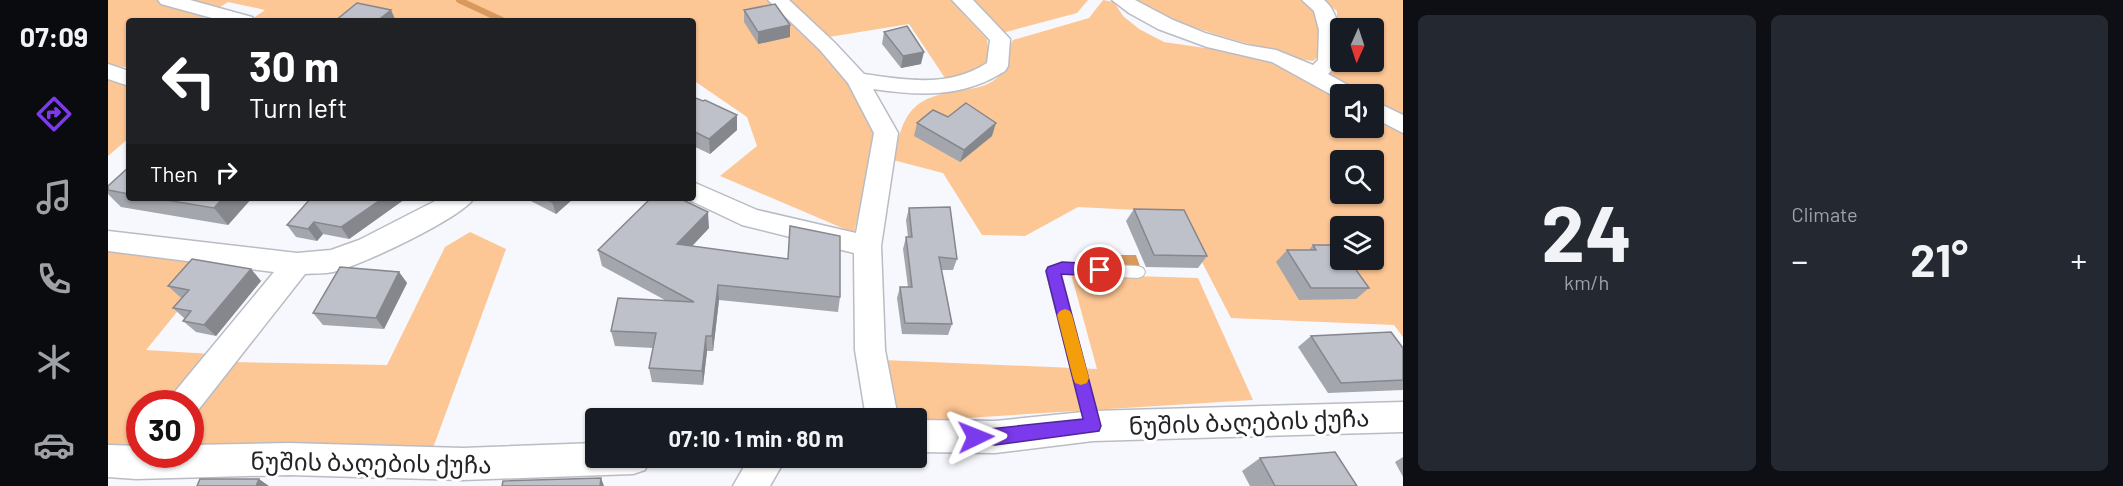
<!DOCTYPE html>
<html lang="en">
<head>
<meta charset="utf-8">
<style>
  body { margin:0; font-family:Barlow,"Noto Sans Georgian",sans-serif; background:#242831; color:#f1f3f6; height:100vh; display:flex; flex-direction:column; font-size:22px; white-space:nowrap }
  * { box-sizing:border-box; margin:0 }
  p { font-size:20px; color:#9ea1a6 }
  .icon { flex:none; width:33px; height:33px; fill:none; stroke:currentColor; stroke-width:2; stroke-linecap:round; stroke-linejoin:round }
  .map { position:relative; flex:1; overflow:hidden }
  .panel { display:flex; flex-direction:column; gap:15px; padding:15px; background:#0d0f14; width:720px }
  .panel>* { flex:none }
  .guide { position:absolute; left:18px; top:18px; width:570px; height:183px; border-radius:6px; box-shadow:0 2px 4px #0004; background:#202124; color:#fff; overflow:hidden }
  .needle { width:39px; rotate:183deg }
  .tools { position:absolute; left:1222px; top:18px; display:grid; gap:12px }
  .tools a { display:grid; place-items:center; width:54px; height:54px; border-radius:6px; background:#171b24; box-shadow:0 2px 4px #0004; font-size:30px }
  .speed { position:absolute; left:18px; top:390px; display:flex; gap:12px; font-size:30px; font-weight:700; text-align:center }
  .speed>* { display:grid; place-content:center; width:78px; height:78px; border-radius:50%; background:#171b24; box-shadow:0 2px 4px #0004; line-height:1 }
  .speed .limit { border:9px solid #d22; background:#fff; color:#111 }
  .pin { position:absolute; display:grid; place-items:center; width:51px; height:51px; color:#fff; margin:-26px; border:3px solid #fff; border-radius:50%; box-shadow:0 2px 6px #0007 }
  .me { position:absolute; width:66px; margin:-33px; rotate:88deg; stroke-linejoin:round; filter:drop-shadow(0 0 4px #0008) }
  .turn { display:flex; align-items:center; gap:21px; height:126px; padding:0 24px; font-size:27px }
  .turn .icon { width:78px; height:78px; stroke-width:2.5 }
  .turn b { display:block; font-size:42px; line-height:51px }
  .then { display:flex; align-items:center; height:57px; padding:0 24px; background:#0003; gap:12px; font-size:22px }
  .big { font-size:45px; font-weight:700; line-height:1.1 }
  .panel .card { flex:1; display:flex; flex-direction:column; justify-content:center; gap:9px; min-width:0; padding:0 21px; border-radius:9px; background:#242831 }
  .panel .dial { align-items:center; gap:0 }
  .dial b { font-size:78px; line-height:1 }
  .heat { display:flex; justify-content:space-between; align-items:center; font-size:33px; direction:ltr }
  .panel .tiles { flex:1; display:grid; gap:15px; grid-template-columns:repeat(2,1fr) }
  .trip { position:absolute; left:477px; top:408px; width:342px; height:60px; border-radius:6px; background:#171b24; box-shadow:0 2px 4px #0004; font-weight:700; line-height:60px; text-align:center }
  main { display:flex; flex:1; min-height:0 }
  .tabs { display:flex; flex-direction:column; width:108px; justify-content:space-around; align-items:center; background:#090b0e; color:#9ea1a6 }
  .tabs .icon { width:42px; height:42px }
  .tabs .active { color:#7c3aed }
  .tabs b { font-size:27px; color:#f1f3f6 }
  .map>svg:first-child { display:block }
</style>
</head>
<body>
<main>
<nav class="tabs">
<b>07:09</b>
<svg class="icon active" aria-label="directions" viewBox="0 0 24 24"><path d="M12 3l9 9-9 9-9-9zM9 14v-3h6M13 9l2 2-2 2"/></svg>
<svg class="icon" aria-label="music" viewBox="0 0 24 24"><path d="M9 18V5l10-2v13"/><circle cx="6" cy="18" r="3"/><circle cx="16" cy="16" r="3"/></svg>
<svg class="icon" aria-label="phone" viewBox="0 0 24 24"><path d="M5 4h4l2 5-3 2q2 4 5 5l2-3 5 2v4C11 20 4 13 5 4z"/></svg>
<svg class="icon" aria-label="climate" viewBox="0 0 24 24"><path d="M12 3v18M4 7l16 10M4 17L20 7"/></svg>
<svg class="icon" aria-label="car" viewBox="0 0 24 24"><path d="M5 17H2v-5l4-1 3-4h7l3 4 3 1v5h-3M9 17h6M6 11h13"/><circle cx="7" cy="17" r="2"/><circle cx="17" cy="17" r="2"/></svg>
</nav>
<div class="map">
<svg width="1295" height="486" viewBox="0 0 1295 486">
  <rect width="100%" height="100%" fill="#f7f8fd"/>
  <!-- green -->
  <g fill="#fdc695" fill-rule="evenodd">
    <polygon points="0,0 661,0 715,50 740,81 768,136 746,233 612,176 649,146 639,117 585,80 585,21 141,21 157,10 120,2 90,21 21,21 21,65 17,67 0,65"/>
    <polygon points="677,0 846,0 858,17 879,39 881,58 873,69 839,81 801,24 721,37"/>
    <polygon points="859,0 980,0 969,13 898,32 889,31"/>
    <path d="M 995,0 L 1006,2 L 1015,16 L 1031,29 L 1056,42 L 1160,57 L 1234,94 L 1233,128 L 1266,128 L 1266,112 L 1295,131 L 1295,337 L 1286,325 L 1123,318 L 1068,212 L 970,207 L 917,236 L 874,235 L 835,173 L 785,160 C 797,107 805,97 861,89 C 874,87 884,84 893,74 C 903,64 898,51 905,40 L 981,18 ZM 1233,160 L 1266,160 L 1266,194 L 1233,194 ZM 1233,226 L 1266,226 L 1266,260 L 1233,260 Z"/>
    <path d="M 1027,0 L 1198,0 C 1217,15 1214,33 1212,55 L 1205,61 C 1188,60 1174,52 1157,48 C 1112,37 1067,23 1027,0 Z"/>
    <path d="M 1214,0 L 1295,0 L 1295,122 L 1266,104 L 1266,94 L 1247,94 L 1215,78 L 1229,65 L 1229,11 ZM 1233,28 L 1266,28 L 1266,62 L 1233,62 Z"/>
    <polygon points="0,77 21,86 21,138 0,156"/>
    <polygon points="362,232 398,249 325,448 83,450 83,408 122,362 279,365 337,247"/>
    <polygon points="2,250 108,264 38,350 104,354 64,403 32,404 31,444 25,453 0,451 0,252"/>
    <polygon points="963,274 1090,278 1145,400 809,421 808,418 784,418 775,360 989,369"/>
  </g>
  <!-- water -->
  <polygon fill="#d8995d" points="988,255 1028,255 1033,269 993,268"/>
  <g fill="none" stroke-linecap="round" stroke-linejoin="round">
    <!-- stream -->
    <polyline stroke="#d8995d" stroke-width="6" points="351,0 396,21"/>
    <defs>
      <polygon id="service" points="954,263 1030,266 1035,268 1037,272 1035,276 1030,278 953,274 993,426 991,431 985,434 979,431 977,426 938,271 940,267"/>
      <g id="minor">
        <polygon points="50,0 82,0 144,17 147,21 115,21 53,4"/>
        <path d="M 660,0 L 681,0 L 726,42 L 756,74 C 799,80 840,88 879,63 L 882,40 L 844,0 L 865,0 L 902,39 L 900,66 L 897,71 C 855,98 813,96 765,89 L 790,133 L 773,246 L 777,350 L 790,418 L 758,418 L 747,350 L 746,253 L 634,225 L 577,198 L 585,198 L 585,182 L 649,210 L 748,233 L 766,133 L 740,83 L 712,50 Z"/>
        <path d="M 1004,0 L 1027,0 L 1065,20 L 1097,33 L 1138,45 L 1168,50 L 1205,65 L 1210,60 L 1211,30 L 1206,11 L 1194,0 L 1216,0 C 1234,15 1231,41 1232,62 L 1220,74 L 1247,89 L 1250,94 L 1233,94 L 1233,99 L 1231,99 L 1164,62 L 1099,47 L 1050,29 L 1021,13 Z"/>
        <polygon points="0,64 21,71 21,86 0,79"/>
        <polygon points="1266,101 1295,115 1295,133 1266,118"/>
        <path d="M 333,198 L 366,198 C 354,218 250,267 225,272 C 216,274 206,273 197,274 L 87,414 L 82,416 L 82,404 L 60,404 L 65,394 L 166,272 L 0,251 L 0,231 L 189,253 L 223,250 L 251,240 Z"/>
        <polygon points="1295,402 1295,432 985,441 887,453 808,452 808,420 887,421 985,411"/>
        <polygon points="181,443 355,448 488,443 488,458 542,458 537,470 525,474 355,480 181,475 28,479 0,477 0,445 32,446 32,454 82,454 82,445"/>
        <polygon points="641,458 678,458 662,486 625,486"/>
      </g>
    </defs>
    <!-- service casing -->
    <use href="#service" stroke="#babcc4" stroke-width="2"/>
    <!-- minor casing -->
    <use href="#minor" stroke="#babcc4" stroke-width="3"/>
    <!-- service -->
    <use href="#service" fill="#fff" fill-rule="evenodd"/>
    <!-- minor -->
    <use href="#minor" fill="#fff" fill-rule="evenodd"/>
  </g>
  <!-- wall -->
  <g fill="#a4a6ae">
    <polygon points="636,10 682,25 682,37 650,44 636,22"/>
    <polygon points="776,32 813,64 793,68 774,44"/>
    <polygon points="585,97 629,130 602,154 585,146"/>
    <polygon points="840,117 884,136 852,162 806,136 809,123"/>
    <polygon points="21,167 21,198 144,198 120,225 13,207 0,194 0,186"/>
    <polygon points="417,198 466,198 448,214"/>
    <polygon points="297,199 241,239 215,234 209,241 188,237 179,225"/>
    <polygon points="801,208 849,259 845,270 833,270 844,324 840,335 794,334 789,298 792,287 800,287 795,249 798,237 800,237 798,220"/>
    <polygon points="1026,209 1099,256 1090,268 1038,267 1018,221"/>
    <polygon points="601,228 584,246 732,297 730,312 611,300 605,351 599,351 595,385 544,382 541,368 545,348 507,346 503,331 557,300 494,266 490,250"/>
    <polygon points="1205,245 1261,288 1248,299 1191,300 1168,262 1179,250 1201,250"/>
    <polygon points="143,269 153,281 108,336 88,332 75,321 77,319 65,308 74,298 72,297 60,286"/>
    <polygon points="291,272 299,283 276,329 215,325 205,313"/>
    <polygon points="1203,336 1295,348 1295,390 1220,393 1190,347"/>
    <polygon points="1295,457 1295,477 1287,462"/>
    <polygon points="1152,458 1249,486 1142,486 1134,471"/>
  </g>
  <!-- shaded-wall -->
  <g fill="#86878d">
    <polygon points="283,10 288,21 269,21"/>
    <polygon points="682,25 682,37 650,44 650,32"/>
    <polygon points="816,52 813,64 793,68 795,56"/>
    <polygon points="629,115 629,130 602,154 601,139"/>
    <polygon points="888,123 884,136 852,162 856,150"/>
    <polygon points="115,198 144,198 120,225 106,208"/>
    <polygon points="275,198 296,198 297,199 241,239 233,227"/>
    <polygon points="449,198 466,198 448,214 444,202"/>
    <polygon points="600,212 601,228 571,260 569,244"/>
    <polygon points="206,222 215,234 209,241 200,229"/>
    <polygon points="143,269 153,281 108,336 96,325"/>
    <polygon points="291,272 299,283 276,329 268,318"/>
    <polygon points="610,285 611,300 605,351 604,336"/>
    <polygon points="598,336 599,351 595,385 594,371"/>
    <polygon points="493,478 496,486 492,486"/>
    <polygon points="151,479 161,486 148,486"/>
  </g>
  <!-- building -->
  <g fill="#bfc1ca" stroke="#86878d" stroke-width="1.5">
    <polygon points="249,3 283,10 269,21 227,21"/>
    <polygon points="667,4 682,25 650,32 636,10"/>
    <polygon points="799,26 816,52 795,56 776,32"/>
    <polygon points="585,97 595,101 597,100 629,115 601,139 585,131"/>
    <polygon points="858,103 888,123 856,150 809,123 825,110 840,117"/>
    <polygon points="21,167 21,194 0,190 0,186"/>
    <polygon points="46,198 115,198 106,208"/>
    <polygon points="203,198 275,198 233,227 206,222 200,229 179,225"/>
    <polygon points="436,198 449,198 444,202"/>
    <polygon points="543,198 571,198 600,212 569,244 680,259 682,226 732,236 732,297 610,285 604,336 598,336 594,371 541,368 548,333 503,331 510,298 586,302 490,250"/>
    <polygon points="842,207 849,259 831,257 844,324 797,323 792,287 804,287 798,237 804,237 801,208"/>
    <polygon points="1026,209 1076,210 1099,256 1046,255"/>
    <polygon points="1205,245 1231,245 1233,248 1233,260 1241,260 1261,288 1203,288 1179,250 1208,250"/>
    <polygon points="84,259 143,269 96,325 75,321 83,311 65,308 81,290 60,286"/>
    <polygon points="232,267 291,272 268,318 205,313"/>
    <polygon points="1283,332 1295,348 1295,380 1233,383 1203,336"/>
    <polygon points="1227,452 1249,486 1167,486 1152,458"/>
    <polygon points="493,478 492,486 394,486 395,481"/>
    <polygon points="92,479 151,479 148,486 89,486"/>
  </g>
  <!-- route -->
  <polygon fill="#7c3aed" stroke="#51269a" stroke-width="1.5" points="954,262 992,264 997,266 999,270 997,274 992,276 953,274 993,426 991,431 887,445 862,442 860,437 862,431 975,419 938,271 940,267"/>
  <!-- slow -->
  <polygon fill="#f59e0b" points="957,309 962,311 964,315 981,378 979,383 973,385 967,383 965,378 949,315 952,311"/>
  <g text-anchor="middle" dominant-baseline="central" stroke-width="6" stroke-linejoin="round" paint-order="stroke">
    <!-- near-street labels -->
    <g font-size="24" fill="#242428" stroke="#fff">
      <text transform="translate(1141 421) rotate(-2)">ნუშის ბაღების ქუჩა</text>
      <text transform="translate(263 462) rotate(1)">ნუშის ბაღების ქუჩა</text>
    </g>
  </g>
</svg>
<div class="tools">
<a><svg class="needle" viewBox="-14 -14 28 28"><path d="M0-13l5 13h-10z" fill="#e53935"/><path d="M0 13l5-13h-10z" fill="#9ea1a6"/></svg></a>
<a><svg class="icon" aria-label="sound" viewBox="0 0 24 24"><path d="M4 9h4l5-4v14l-5-4H4zM17 9q2 3 0 6"/></svg></a>
<a><svg class="icon" aria-label="search" viewBox="0 0 24 24"><circle cx="10" cy="10" r="6"/><path d="M15 15l6 6"/></svg></a>
<a><svg class="icon" aria-label="layers" viewBox="0 0 24 24"><path d="M12 4l9 5-9 5-9-5zM3 14l9 5 9-5"/></svg></a>
</div>
<div class="speed"><div class="limit">30</div></div>
<div class="pin" style="left:992px;top:270px;background:#d93025"><svg class="icon" aria-label="arrive" viewBox="0 0 24 24"><path d="M6 21V4h12l-3 4 3 4H6"/></svg></div>
<svg class="me" style="left:868px;top:437px" viewBox="-20 -20 40 40"><path d="M0-17L14 15 0 8-14 15z" fill="#7c3aed" stroke="#fff" stroke-width="4"/></svg>
<div class="trip">07:10 · 1 min · 80 m</div>
<div class="guide">
<div class="turn"><svg class="icon" aria-label="left" viewBox="0 0 24 24"><path d="M17 20v-9H6M10 6l-5 5 5 5"/></svg><div><b>30 m</b>Turn left</div></div>
<div class="then">Then<svg class="icon" aria-label="right" viewBox="0 0 24 24"><path d="M7 20v-9h11M14 6l5 5-5 5"/></svg></div>
</div>
</div>
<section class="panel">
<div class="tiles">
<div class="card dial"><b>24</b><p>km/h</p></div>
<div class="card"><p>Climate</p>
<div class="heat"><a>−</a><b class="big">21°</b><a>+</a></div>
</div>
</div>
</section>
</main>
</body>
</html>
